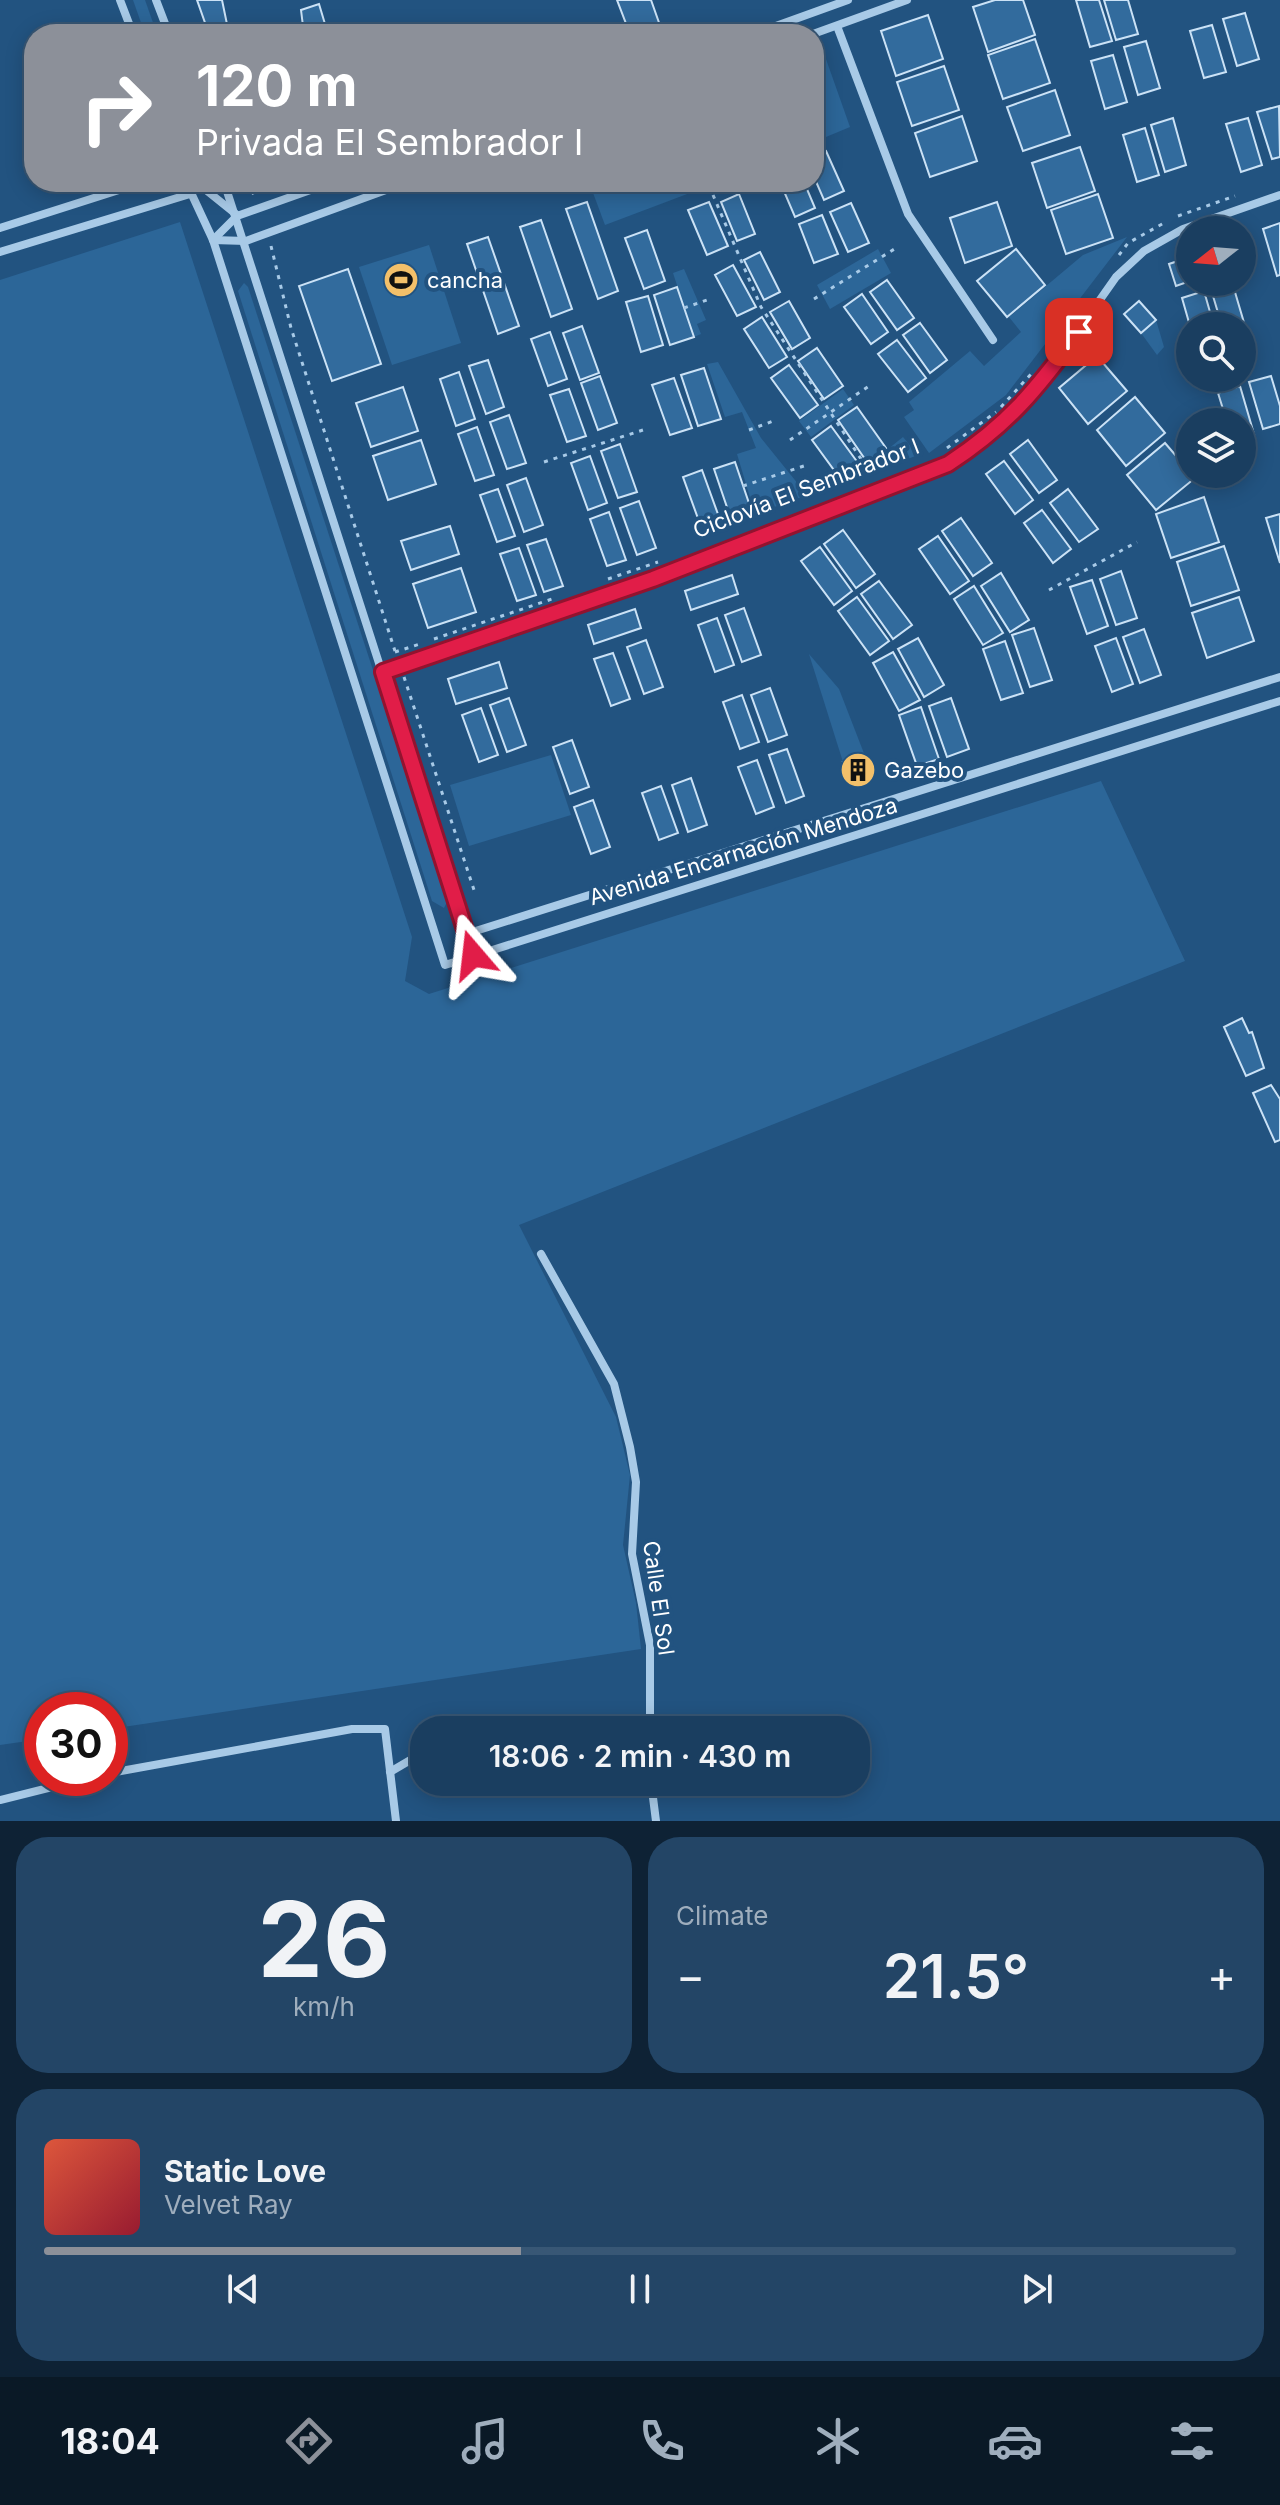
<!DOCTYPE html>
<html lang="en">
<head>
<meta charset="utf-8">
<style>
  body { margin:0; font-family:Inter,sans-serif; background:#234566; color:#f1f3f6; height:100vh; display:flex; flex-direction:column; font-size:30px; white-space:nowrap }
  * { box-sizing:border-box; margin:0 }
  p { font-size:26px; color:#9faebd }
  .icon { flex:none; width:44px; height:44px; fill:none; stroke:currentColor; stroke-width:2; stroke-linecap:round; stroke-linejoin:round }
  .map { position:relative; height:1821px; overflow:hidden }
  .details { display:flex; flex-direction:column; gap:16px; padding:16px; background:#0e2235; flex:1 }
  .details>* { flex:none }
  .guide { position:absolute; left:24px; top:24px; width:800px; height:168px; border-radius:32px; box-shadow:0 4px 20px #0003,0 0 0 2px #385775; background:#8c9099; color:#fff; overflow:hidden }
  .needle { width:52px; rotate:253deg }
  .tools { position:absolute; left:1176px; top:216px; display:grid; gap:16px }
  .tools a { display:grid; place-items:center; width:80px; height:80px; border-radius:50%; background:#1a3e60; box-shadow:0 4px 20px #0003,0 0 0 2px #385775; font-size:40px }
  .speed { position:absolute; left:24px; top:1692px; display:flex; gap:16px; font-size:40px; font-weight:700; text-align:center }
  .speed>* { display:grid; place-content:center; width:104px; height:104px; border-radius:50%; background:#1a3e60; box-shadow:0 4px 20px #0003,0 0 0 2px #385775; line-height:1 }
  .speed .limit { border:12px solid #d22; background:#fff; color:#111 }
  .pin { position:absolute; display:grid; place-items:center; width:68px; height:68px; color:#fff; margin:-34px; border-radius:16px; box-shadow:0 4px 12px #0006 }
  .me { position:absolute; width:88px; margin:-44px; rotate:343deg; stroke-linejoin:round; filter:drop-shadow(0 0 6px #0008) }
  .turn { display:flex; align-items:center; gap:28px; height:168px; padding:0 40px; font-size:36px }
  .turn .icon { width:104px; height:104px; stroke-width:2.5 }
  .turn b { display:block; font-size:56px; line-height:68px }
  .big { font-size:60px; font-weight:600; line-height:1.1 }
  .details .widget { flex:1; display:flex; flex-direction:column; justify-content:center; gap:12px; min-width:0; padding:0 28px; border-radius:32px; background:#234566 }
  .details .dial { align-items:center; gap:0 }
  .dial b { font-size:104px; line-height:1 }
  .song { display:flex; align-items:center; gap:24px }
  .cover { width:96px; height:96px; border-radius:12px; background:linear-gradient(135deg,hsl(10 70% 55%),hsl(350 70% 35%)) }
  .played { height:8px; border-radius:4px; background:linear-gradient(90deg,#8c9099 40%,#385775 40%) }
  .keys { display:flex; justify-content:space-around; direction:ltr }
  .heat { display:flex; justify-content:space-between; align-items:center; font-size:44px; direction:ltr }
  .details .tiles { flex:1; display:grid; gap:16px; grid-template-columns:1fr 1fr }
  .widget:last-child { grid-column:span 2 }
  .trip { position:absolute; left:410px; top:1716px; width:460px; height:80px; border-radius:32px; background:#1a3e60; box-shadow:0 4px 20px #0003,0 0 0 2px #385775; font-weight:600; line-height:80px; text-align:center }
  .tab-bar { display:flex; height:128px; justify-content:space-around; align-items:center; background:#0a1926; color:#9faebd }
  .tab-bar .icon { width:56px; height:56px }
  .tab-bar .selected { color:#8c9099 }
  .tab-bar b { font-size:36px; color:#f1f3f6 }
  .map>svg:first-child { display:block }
</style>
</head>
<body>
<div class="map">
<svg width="1280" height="1821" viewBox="0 0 1280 1821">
  <rect width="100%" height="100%" fill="#225380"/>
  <!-- green -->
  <g fill="#2c6698">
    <polygon points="133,0 145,0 157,34 145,34"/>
    <polygon points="821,45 850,127 814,142 814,48"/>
    <polygon points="589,182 719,182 605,225"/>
    <polygon points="180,222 412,937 405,981 429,994 1101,781 1185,961 519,1225 616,1417 630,1475 623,1545 636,1603 641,1649 110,1729 110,1710 42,1710 42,1739 0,1745 0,280"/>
    <polygon points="1127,237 1006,395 929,453 904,417 914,410 909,402 970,351 984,366 1021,332 1009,317 1083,255"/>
    <polygon points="429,245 461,343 392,365 359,267"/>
    <polygon points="878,249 891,273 830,309 817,285"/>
    <polygon points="684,269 706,320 697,324 701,334 694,337 673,273"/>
    <polygon points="244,283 248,287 448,900 444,908 432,901 238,291"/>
    <polygon points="1156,320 1164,347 1157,355 1141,333"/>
    <polygon points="718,362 761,438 807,495 755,514 737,454 756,448 742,412 725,417 707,364"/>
    <polygon points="843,389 854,405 811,437 799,421"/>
    <polygon points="903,437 918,455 847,482"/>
    <polygon points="809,654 839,689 865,756 843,762"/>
    <polygon points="551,755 571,815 469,846 450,785"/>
  </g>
  <!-- building -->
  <g fill="#326b9d" stroke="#cbe2f6" stroke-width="2">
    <polygon points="197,0 222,0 228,29 209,34"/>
    <polygon points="617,0 651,0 663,34 630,34"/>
    <polygon points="995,0 1023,0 1035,35 988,52 973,7"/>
    <polygon points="1076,0 1099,0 1112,41 1090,47"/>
    <polygon points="1104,0 1128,0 1138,34 1116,40"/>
    <polygon points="319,4 328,34 304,34 301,10"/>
    <polygon points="1245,13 1259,59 1237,66 1223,19"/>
    <polygon points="928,15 943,59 896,76 881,31"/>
    <polygon points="1212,25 1226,72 1204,78 1190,31"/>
    <polygon points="1035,39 1050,83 1003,99 988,55"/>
    <polygon points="1146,41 1160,88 1138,95 1124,47"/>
    <polygon points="1113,55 1127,102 1105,109 1091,61"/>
    <polygon points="944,66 959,110 912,126 897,82"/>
    <polygon points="1055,90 1070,135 1023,151 1007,107"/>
    <polygon points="1279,106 1280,157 1272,159 1257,112"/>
    <polygon points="962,116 977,161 930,177 915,133"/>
    <polygon points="1173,118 1186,165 1165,172 1151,125"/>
    <polygon points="1248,118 1262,165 1241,172 1226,124"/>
    <polygon points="1145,128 1159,175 1137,182 1123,135"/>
    <polygon points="1080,147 1095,191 1047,208 1032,163"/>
    <polygon points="826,151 844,191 824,200 814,177 814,156"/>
    <polygon points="780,182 804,182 815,208 795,217"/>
    <polygon points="739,194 755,234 737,241 721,202"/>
    <polygon points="1098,194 1113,238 1066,254 1051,210"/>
    <polygon points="587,202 618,291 598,299 566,209"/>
    <polygon points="709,202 728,246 707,255 688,210"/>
    <polygon points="997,202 1012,246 965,263 950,218"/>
    <polygon points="851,203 869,243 848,252 830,212"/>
    <polygon points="822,215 838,254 814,263 799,224"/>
    <polygon points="541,220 572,309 551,317 520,227"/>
    <polygon points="1280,223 1280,275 1277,276 1263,229"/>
    <polygon points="647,230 665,281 644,289 625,238"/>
    <polygon points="488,237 519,326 498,334 467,244"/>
    <polygon points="1016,249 1045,285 1007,317 977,281"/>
    <polygon points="760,252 780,292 764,300 744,260"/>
    <polygon points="1190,257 1190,281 1176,286 1169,264"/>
    <polygon points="733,265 756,307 737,316 715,275"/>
    <polygon points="348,269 381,364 332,381 299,286"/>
    <polygon points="887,280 914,318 897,330 870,292"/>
    <polygon points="1222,282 1232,282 1245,326 1222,326 1210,286"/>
    <polygon points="677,287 694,337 670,345 654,295"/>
    <polygon points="1204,291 1214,326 1190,326 1182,298"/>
    <polygon points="862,294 888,332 871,344 844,307"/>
    <polygon points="648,296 663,345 641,352 626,302"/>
    <polygon points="789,301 810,338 792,349 770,312"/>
    <polygon points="1139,301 1156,320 1141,333 1124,314"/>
    <polygon points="762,317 787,357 769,368 744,329"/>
    <polygon points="920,323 947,360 930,373 903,335"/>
    <polygon points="582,326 599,373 580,380 563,333"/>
    <polygon points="550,332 567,379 548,386 531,339"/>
    <polygon points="897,340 926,378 908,392 878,354"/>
    <polygon points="817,348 843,386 824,399 798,361"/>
    <polygon points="1097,356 1127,391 1088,424 1059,388"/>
    <polygon points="488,360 504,407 486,414 469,366"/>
    <polygon points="789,365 818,405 800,418 771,378"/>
    <polygon points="704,368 721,419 698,426 681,375"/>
    <polygon points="459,372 475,419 456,426 440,379"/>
    <polygon points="600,376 617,423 598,430 581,383"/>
    <polygon points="1271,376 1280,406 1280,424 1263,429 1249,382"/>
    <polygon points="674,378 692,428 670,435 652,385"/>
    <polygon points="1240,386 1254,434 1242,437 1242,422 1227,422 1218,393"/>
    <polygon points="403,387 418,431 371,447 356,403"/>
    <polygon points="569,389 586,436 567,442 550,395"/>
    <polygon points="1135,397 1165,433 1126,466 1097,430"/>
    <polygon points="857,407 886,448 867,462 838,420"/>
    <polygon points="509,415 526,463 507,469 490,422"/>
    <polygon points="831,426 861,467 842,481 812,440"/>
    <polygon points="477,427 494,475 475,481 458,434"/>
    <polygon points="421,440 436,484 388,500 373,456"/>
    <polygon points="1028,440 1057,480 1039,493 1010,454"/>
    <polygon points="1165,443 1195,478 1156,510 1127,475"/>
    <polygon points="620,444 637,492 618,498 601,451"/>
    <polygon points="590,456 607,503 588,510 571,463"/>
    <polygon points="1004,461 1033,500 1015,514 986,474"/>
    <polygon points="735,462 752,512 731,519 714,469"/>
    <polygon points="702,470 719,517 700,524 683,477"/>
    <polygon points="526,478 543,525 524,532 507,485"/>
    <polygon points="498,489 515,536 497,542 480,495"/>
    <polygon points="1068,489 1098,529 1079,542 1050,503"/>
    <polygon points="1204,497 1219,542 1171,558 1156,514"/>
    <polygon points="639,501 656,548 637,555 620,508"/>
    <polygon points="1042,510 1071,549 1053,563 1024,523"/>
    <polygon points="609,512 626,560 607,566 590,519"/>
    <polygon points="1280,514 1280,563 1266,518"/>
    <polygon points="961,518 992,563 973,576 942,531"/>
    <polygon points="450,526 459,554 411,570 401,541"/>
    <polygon points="843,530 875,574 856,588 824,544"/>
    <polygon points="938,536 969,581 950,594 919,549"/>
    <polygon points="546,539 563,586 544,592 527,545"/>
    <polygon points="1224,546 1239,590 1191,606 1177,562"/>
    <polygon points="820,547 852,591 834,605 801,561"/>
    <polygon points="519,548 536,595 517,601 500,554"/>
    <polygon points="461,568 476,612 428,628 413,584"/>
    <polygon points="1121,571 1137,618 1116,625 1100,579"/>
    <polygon points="1001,573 1029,620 1010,632 981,586"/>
    <polygon points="732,575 738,594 691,610 685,591"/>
    <polygon points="1092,580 1108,626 1087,634 1070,587"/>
    <polygon points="879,581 912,625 893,639 861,594"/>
    <polygon points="974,586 1003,633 983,645 954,599"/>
    <polygon points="857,597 889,641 870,655 838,611"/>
    <polygon points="1239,597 1254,641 1207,658 1192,613"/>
    <polygon points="744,608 761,655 742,662 725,615"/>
    <polygon points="635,609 641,628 594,644 588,625"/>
    <polygon points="717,618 734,665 715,672 698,625"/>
    <polygon points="1034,628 1052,680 1030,687 1012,635"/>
    <polygon points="1144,629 1161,675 1140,683 1123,637"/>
    <polygon points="918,638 944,685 924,697 898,649"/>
    <polygon points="1116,638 1133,684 1112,692 1095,646"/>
    <polygon points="646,640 663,687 644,694 627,647"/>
    <polygon points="1005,641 1023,693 1001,700 983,649"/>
    <polygon points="893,652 920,700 899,711 873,663"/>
    <polygon points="613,653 630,699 611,706 594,659"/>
    <polygon points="499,662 507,688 456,704 448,679"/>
    <polygon points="770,688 787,735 768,742 751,695"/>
    <polygon points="742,695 759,742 740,749 723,702"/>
    <polygon points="509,698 526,745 507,752 490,705"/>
    <polygon points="951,698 969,749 947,757 929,706"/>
    <polygon points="921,707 939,759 917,766 899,715"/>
    <polygon points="481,708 498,755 479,762 462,715"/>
    <polygon points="572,740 589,787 570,794 553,747"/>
    <polygon points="787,749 804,796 786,803 769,755"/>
    <polygon points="865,756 872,778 850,784 843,762"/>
    <polygon points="757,760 774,807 756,814 738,767"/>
    <polygon points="691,778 707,825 688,832 672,785"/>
    <polygon points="661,786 678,833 659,840 642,793"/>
    <polygon points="593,800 610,847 591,854 574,807"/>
    <polygon points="1242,1018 1249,1033 1252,1032 1264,1068 1246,1076 1224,1027"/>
    <polygon points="1271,1085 1280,1099 1280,1140 1275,1142 1253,1093"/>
  </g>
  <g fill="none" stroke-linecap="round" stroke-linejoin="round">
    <!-- path -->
    <g stroke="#a8cae7" stroke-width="3" stroke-dasharray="4 6" stroke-linecap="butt">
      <polyline points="247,182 255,197"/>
      <polyline points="713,195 761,307 865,465"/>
      <polyline points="1178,216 1235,196"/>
      <polyline points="271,246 291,328 395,651"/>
      <polyline points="1119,255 1128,243 1164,223"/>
      <polyline points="814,299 896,248"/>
      <polyline points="684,308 707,300"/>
      <polyline points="1001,407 1031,374"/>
      <polyline points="749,430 776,420"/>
      <polyline points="790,440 869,386"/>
      <polyline points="947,448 996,412"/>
      <polyline points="544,462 643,430"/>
      <polyline points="743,486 807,465"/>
      <polyline points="608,579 658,562"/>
      <polyline points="1049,590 1137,542"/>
      <polyline points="434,639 552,599"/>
      <polyline points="395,652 420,644"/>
      <polyline points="404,677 474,890"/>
    </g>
    <!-- minor -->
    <g stroke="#a8cae7" stroke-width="8">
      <polyline points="120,0 133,34"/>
      <polyline points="156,0 169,34"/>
      <polyline points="837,26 908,214 993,340"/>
      <polyline points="754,34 848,0"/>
      <polyline points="813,34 907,0"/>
      <polyline points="186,182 213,240 445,965 1280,701"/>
      <polyline points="196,182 237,215"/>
      <polyline points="224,182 473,955"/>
      <polyline points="0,228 144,182"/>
      <polyline points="213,240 246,241 408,182"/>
      <polyline points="213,240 237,216 333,182"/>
      <polyline points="0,252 190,194"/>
      <polyline points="383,672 653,579 948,464 992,435 1030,399 1116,277 1144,251 1183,229 1280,195"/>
      <polyline points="466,934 1280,677"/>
      <polyline points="541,1254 614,1384 630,1447 636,1482 632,1554 650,1645 650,1730"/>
      <polyline points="390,1772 424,1752"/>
      <polyline points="110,1773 352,1729 385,1729 396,1821"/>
      <polyline points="651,1782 656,1821"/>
      <polyline points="0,1800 88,1778"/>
    </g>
  </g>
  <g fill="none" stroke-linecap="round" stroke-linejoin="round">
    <defs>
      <path id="route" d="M 473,955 L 383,672 L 653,579 L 948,464 C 1009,424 1036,390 1079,332"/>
    </defs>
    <!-- route casing -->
    <use href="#route" stroke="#92132f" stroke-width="20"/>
    <!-- route -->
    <use href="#route" stroke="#e11d48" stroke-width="14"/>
  </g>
  <!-- icons -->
  <defs>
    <symbol id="stadium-disc" viewBox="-11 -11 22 22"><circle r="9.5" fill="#f3c06a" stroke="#225380"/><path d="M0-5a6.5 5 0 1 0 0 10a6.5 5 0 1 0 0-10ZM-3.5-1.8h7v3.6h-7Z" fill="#111"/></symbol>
    <symbol id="building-disc" viewBox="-11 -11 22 22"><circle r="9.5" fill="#f3c06a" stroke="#225380"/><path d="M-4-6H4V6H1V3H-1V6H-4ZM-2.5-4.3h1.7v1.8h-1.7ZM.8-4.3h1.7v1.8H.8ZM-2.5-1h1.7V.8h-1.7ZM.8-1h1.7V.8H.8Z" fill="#111"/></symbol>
  </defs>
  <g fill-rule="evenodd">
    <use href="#stadium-disc" x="381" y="260" width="40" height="40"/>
    <use href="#building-disc" x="838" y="750" width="40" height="40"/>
  </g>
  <g text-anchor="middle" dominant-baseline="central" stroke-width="8" stroke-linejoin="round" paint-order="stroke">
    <!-- poi labels -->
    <g font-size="22" fill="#fff" stroke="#225380" text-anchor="start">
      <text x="427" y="280">cancha</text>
      <text x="884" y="770">Gazebo</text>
    </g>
    <!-- street labels -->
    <g font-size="22" fill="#fff" stroke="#225380">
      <text transform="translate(806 488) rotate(-21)">Ciclovía El Sembrador I</text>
      <text transform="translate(743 851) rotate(-17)">Avenida Encarnación Mendoza</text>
      <text transform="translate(659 1598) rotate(82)">Calle El Sol</text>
    </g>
  </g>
</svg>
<div class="tools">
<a><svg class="needle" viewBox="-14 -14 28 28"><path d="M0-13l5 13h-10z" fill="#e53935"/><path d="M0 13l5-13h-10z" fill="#9faebd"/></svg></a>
<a><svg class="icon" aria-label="search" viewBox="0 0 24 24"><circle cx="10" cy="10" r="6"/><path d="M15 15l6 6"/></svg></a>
<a><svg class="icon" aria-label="layers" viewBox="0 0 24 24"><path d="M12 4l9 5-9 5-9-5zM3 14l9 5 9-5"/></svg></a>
</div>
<div class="speed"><div class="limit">30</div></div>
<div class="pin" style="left:1079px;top:332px;background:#d93025"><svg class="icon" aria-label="arrive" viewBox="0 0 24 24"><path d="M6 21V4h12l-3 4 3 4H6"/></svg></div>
<svg class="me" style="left:473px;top:955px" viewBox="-20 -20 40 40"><path d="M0-17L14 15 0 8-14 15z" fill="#e11d48" stroke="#fff" stroke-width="4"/></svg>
<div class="trip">18:06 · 2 min · 430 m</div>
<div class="guide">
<div class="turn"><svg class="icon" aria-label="right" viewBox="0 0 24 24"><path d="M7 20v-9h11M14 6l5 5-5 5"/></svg><div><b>120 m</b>Privada El Sembrador I</div></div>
</div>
</div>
<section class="details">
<div class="tiles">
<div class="widget dial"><b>26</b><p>km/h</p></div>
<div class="widget"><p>Climate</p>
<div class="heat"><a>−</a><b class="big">21.5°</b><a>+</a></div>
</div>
<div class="widget">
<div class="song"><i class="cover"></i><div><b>Static Love</b><p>Velvet Ray</p></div></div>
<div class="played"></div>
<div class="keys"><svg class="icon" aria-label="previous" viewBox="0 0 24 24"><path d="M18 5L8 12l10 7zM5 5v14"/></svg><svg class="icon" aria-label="pause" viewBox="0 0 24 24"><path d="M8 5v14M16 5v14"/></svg><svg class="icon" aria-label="next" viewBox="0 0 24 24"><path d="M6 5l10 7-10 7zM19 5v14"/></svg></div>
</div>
</div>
</section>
<nav class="tab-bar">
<b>18:04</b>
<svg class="icon selected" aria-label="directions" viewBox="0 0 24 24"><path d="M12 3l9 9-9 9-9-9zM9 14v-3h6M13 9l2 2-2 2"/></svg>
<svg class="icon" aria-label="music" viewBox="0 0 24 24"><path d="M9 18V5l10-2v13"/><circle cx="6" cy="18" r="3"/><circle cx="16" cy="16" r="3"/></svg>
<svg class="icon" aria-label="phone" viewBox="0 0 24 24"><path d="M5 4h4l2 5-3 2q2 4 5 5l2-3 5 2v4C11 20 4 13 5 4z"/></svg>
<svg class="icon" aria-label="climate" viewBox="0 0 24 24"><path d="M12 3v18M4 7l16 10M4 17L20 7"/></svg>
<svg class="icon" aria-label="car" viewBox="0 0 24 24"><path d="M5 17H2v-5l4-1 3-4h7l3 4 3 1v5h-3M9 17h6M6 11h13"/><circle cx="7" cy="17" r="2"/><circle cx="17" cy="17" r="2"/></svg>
<svg class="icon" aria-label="filters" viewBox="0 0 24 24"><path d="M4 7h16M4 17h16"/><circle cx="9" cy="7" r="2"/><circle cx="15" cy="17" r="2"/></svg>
</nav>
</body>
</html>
